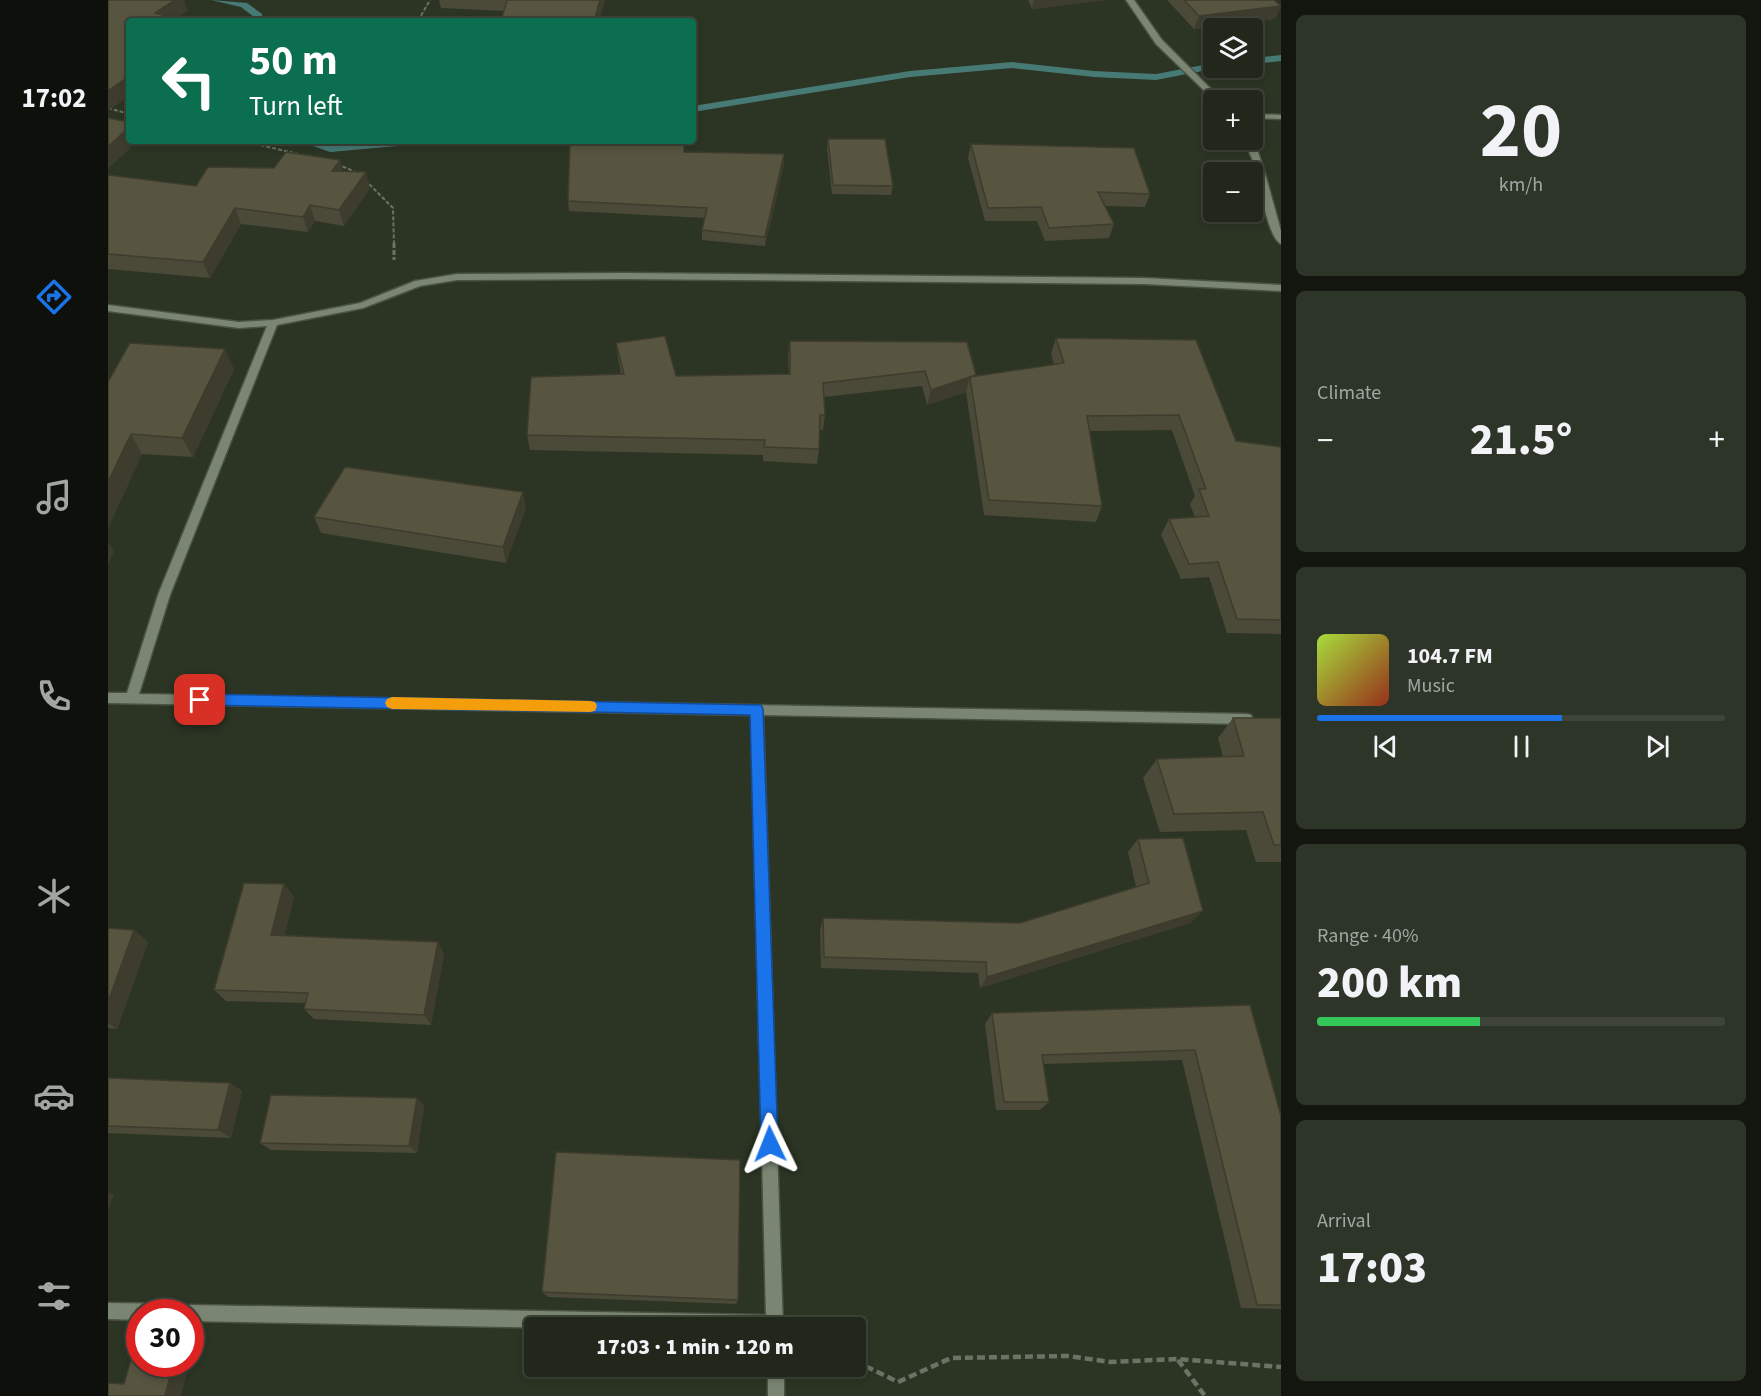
<!DOCTYPE html>
<html lang="en">
<head>
<meta charset="utf-8">
<style>
  body { margin:0; font-family:"Source Sans 3",sans-serif; background:#2d3428; color:#f1f3f6; height:100vh; display:flex; flex-direction:column; font-size:22px; white-space:nowrap }
  * { box-sizing:border-box; margin:0 }
  p { font-size:20px; color:#a2a6a3 }
  .icon { flex:none; width:33px; height:33px; fill:none; stroke:currentColor; stroke-width:2; stroke-linecap:round; stroke-linejoin:round }
  .map { position:relative; flex:1; overflow:hidden }
  .details { display:flex; flex-direction:column; gap:15px; padding:15px; background:#12160f; width:480px }
  .details>* { flex:none }
  .guide { position:absolute; left:18px; top:18px; width:570px; height:126px; border-radius:6px; box-shadow:0 3px 9px #0003,0 0 0 2px #3e443a; background:#0b6e4f; color:#fff; overflow:hidden }
  .controls { position:absolute; left:1095px; top:18px; display:grid; gap:12px }
  .controls a { display:grid; place-items:center; width:60px; height:60px; border-radius:6px; background:#21281b; box-shadow:0 3px 9px #0003,0 0 0 2px #3e443a; font-size:30px }
  .speed { position:absolute; left:18px; top:1299px; display:flex; gap:12px; font-size:30px; font-weight:700; text-align:center }
  .speed>* { display:grid; place-content:center; width:78px; height:78px; border-radius:50%; background:#21281b; box-shadow:0 3px 9px #0003,0 0 0 2px #3e443a; line-height:1 }
  .speed .limit { border:9px solid #d22; background:#fff; color:#111 }
  .pin { position:absolute; display:grid; place-items:center; width:51px; height:51px; color:#fff; margin:-26px; border-radius:12px; box-shadow:0 3px 9px #0006 }
  .me { position:absolute; width:66px; margin:-33px; rotate:358deg; stroke-linejoin:round; filter:drop-shadow(0 0 4px #0008) }
  .turn { display:flex; align-items:center; gap:21px; height:126px; padding:0 24px; font-size:27px }
  .turn .icon { width:78px; height:78px; stroke-width:2.5 }
  .turn b { display:block; font-size:42px; line-height:51px }
  .big { font-size:45px; font-weight:800; line-height:1.1 }
  .details .card { flex:1; display:flex; flex-direction:column; justify-content:center; gap:9px; min-width:0; padding:0 21px; border-radius:9px; background:#2d3428 }
  .details .dial { align-items:center; gap:0 }
  .dial b { font-size:78px; line-height:1 }
  .song { display:flex; align-items:center; gap:18px }
  .cover { width:72px; height:72px; border-radius:9px; background:linear-gradient(135deg,hsl(80 70% 55%),hsl(10 70% 35%)) }
  .played { height:6px; border-radius:3px; background:linear-gradient(90deg,#1a73e8 60%,#3e443a 60%) }
  .keys { display:flex; justify-content:space-around; direction:ltr }
  .heat { display:flex; justify-content:space-between; align-items:center; font-size:33px; direction:ltr }
  .charge { height:9px; border-radius:4px; background:linear-gradient(90deg,#34c759 40%,#3e443a 0) }
  .trip { position:absolute; left:416px; top:1317px; width:342px; height:60px; border-radius:6px; background:#21281b; box-shadow:0 3px 9px #0003,0 0 0 2px #3e443a; font-weight:800; line-height:60px; text-align:center }
  main { display:flex; flex:1; min-height:0 }
  .tab-bar { display:flex; flex-direction:column; width:108px; justify-content:space-around; align-items:center; background:#0d100b; color:#a2a6a3 }
  .tab-bar .icon { width:42px; height:42px }
  .tab-bar .selected { color:#1a73e8 }
  .tab-bar b { font-size:27px; color:#f1f3f6 }
  .map>svg:first-child { display:block }
</style>
</head>
<body>
<main>
<nav class="tab-bar">
<b>17:02</b>
<svg class="icon selected" aria-label="directions" viewBox="0 0 24 24"><path d="M12 3l9 9-9 9-9-9zM9 14v-3h6M13 9l2 2-2 2"/></svg>
<svg class="icon" aria-label="music" viewBox="0 0 24 24"><path d="M9 18V5l10-2v13"/><circle cx="6" cy="18" r="3"/><circle cx="16" cy="16" r="3"/></svg>
<svg class="icon" aria-label="phone" viewBox="0 0 24 24"><path d="M5 4h4l2 5-3 2q2 4 5 5l2-3 5 2v4C11 20 4 13 5 4z"/></svg>
<svg class="icon" aria-label="climate" viewBox="0 0 24 24"><path d="M12 3v18M4 7l16 10M4 17L20 7"/></svg>
<svg class="icon" aria-label="car" viewBox="0 0 24 24"><path d="M5 17H2v-5l4-1 3-4h7l3 4 3 1v5h-3M9 17h6M6 11h13"/><circle cx="7" cy="17" r="2"/><circle cx="17" cy="17" r="2"/></svg>
<svg class="icon" aria-label="filters" viewBox="0 0 24 24"><path d="M4 7h16M4 17h16"/><circle cx="9" cy="7" r="2"/><circle cx="15" cy="17" r="2"/></svg>
</nav>
<div class="map">
<svg width="1173" height="1396" viewBox="0 0 1173 1396">
  <rect width="100%" height="100%" fill="#2c3524"/>
  <g fill="none" stroke-linecap="round" stroke-linejoin="round">
    <!-- stream -->
    <g fill="#477a75" fill-rule="evenodd">
      <polygon points="103,0 139,3 154,14 155,21 145,21 146,17 133,7"/>
      <polygon points="1173,55 1173,61 1144,64 1144,58"/>
      <polygon points="904,62 986,71 1048,74 1106,63 1106,68 1110,68 1048,80 986,77 904,68 802,77 585,112 585,106 802,71"/>
      <polygon points="191,141 207,141 223,146 278,141 317,141 312,144 222,152"/>
    </g>
    <defs>
      <g id="minor">
        <polygon points="1018,0 1026,0 1054,40 1114,100 1106,100 1048,44"/>
        <polygon points="1144,114 1173,115 1173,119 1144,118"/>
        <path d="M 1135,140 L 1143,140 L 1150,152 L 1158,177 L 1173,231 L 1173,244 C 1159,236 1152,184 1147,167 C 1144,157 1140,149 1135,140 Z"/>
        <polygon points="516,273 1036,278 1173,285 1173,291 1036,284 516,279 349,280 312,286 255,308 169,325 62,595 31,694 1139,714 1143,715 1145,719 1143,723 1139,724 655,715 675,1328 450,1328 82,1321 82,1312 32,1312 32,1320 0,1319 0,1303 68,1304 74,1306 75,1310 82,1305 658,1315 643,715 0,703 0,693 19,693 50,595 159,326 131,328 0,311 0,305 131,322 165,320 252,303 307,281 349,274"/>
        <rect x="660" y="1366" width="16" height="30"/>
      </g>
    </defs>
    <!-- minor casing -->
    <use href="#minor" stroke="#495243" stroke-width="3"/>
    <!-- path-far2 -->
    <g stroke="#6b7364" stroke-width="2" stroke-dasharray="4 2" stroke-linecap="butt">
      <polyline points="310,21 322,0"/>
      <polyline points="0,108 21,114"/>
      <polyline points="135,141 190,154"/>
      <polyline points="229,164 252,174"/>
      <polyline points="257,180 285,208 286,245"/>
    </g>
    <!-- path-far1 -->
    <polyline stroke="#6b7364" stroke-width="3" stroke-dasharray="5 2" stroke-linecap="butt" points="286,243 286,260"/>
    <!-- path -->
    <g stroke="#6b7364" stroke-width="4.5" stroke-dasharray="8 4" stroke-linecap="butt">
      <polyline points="1070,1360 1097,1396"/>
      <polyline points="747,1361 790,1382 843,1358 960,1356 1002,1362 1069,1359 1173,1367"/>
    </g>
    <!-- minor -->
    <use href="#minor" fill="#7b8672" fill-rule="evenodd"/>
  </g>
  <!-- wall -->
  <g fill="#4b4937">
    <polygon points="331,0 497,0 396,11 333,8"/>
    <polygon points="920,0 998,0 924,9"/>
    <polygon points="1059,0 1166,0 1173,6 1167,19 1086,29"/>
    <polygon points="720,139 785,186 783,195 724,194 719,148"/>
    <polygon points="863,144 1042,194 1037,207 997,206 1006,224 1001,238 937,241 929,221 877,221 860,158"/>
    <polygon points="576,152 676,164 657,246 594,240 594,230 597,218 461,211 460,201"/>
    <polygon points="232,160 235,171 262,188 236,226 207,221 200,232 133,224 102,278 0,269 0,175 88,186 166,168"/>
    <polygon points="948,338 1128,441 1173,447 1173,634 1119,633 1101,577 1073,579 1053,535 1061,519 1087,518 1082,504 1087,496 1064,430 982,431 994,506 988,522 876,515 858,392 819,405 814,386 716,397 717,415 715,430 711,430 711,449 709,464 655,461 655,455 422,450 419,435 513,374 510,358 508,343 568,376 681,374 680,356 682,341 867,377 946,365 943,354"/>
    <polygon points="126,369 85,457 34,454 0,528 0,382"/>
    <polygon points="418,508 398,563 213,533 206,517"/>
    <polygon points="1125,718 1173,718 1173,862 1148,862 1138,830 1052,832 1035,778 1049,759 1115,757 1110,738"/>
    <polygon points="1030,839 1082,923 872,988 870,973 713,968 712,930 715,918 912,923 1028,887 1020,852"/>
    <polygon points="176,884 186,897 176,936 330,942 336,954 323,1025 206,1019 196,1009 198,1003 118,1001 106,990"/>
    <polygon points="0,928 26,930 40,942 9,1029 0,1028"/>
    <polygon points="1142,1005 1173,1116 1173,1309 1133,1308 1074,1060 935,1064 941,1102 932,1110 888,1110 877,1024 884,1013"/>
    <polygon points="0,1078 122,1083 134,1091 123,1138 0,1133"/>
    <polygon points="309,1098 316,1106 309,1153 163,1150 152,1143"/>
    <polygon points="434,1292 630,1300 628,1304 440,1297"/>
  </g>
  <!-- shaded-wall -->
  <g fill="#3d3c2d">
    <polygon points="67,0 76,0 80,11 64,21 47,13"/>
    <polygon points="492,0 497,0 491,21 486,21"/>
    <polygon points="926,0 998,0 924,9"/>
    <polygon points="1173,6 1167,19 1086,29 1091,16"/>
    <polygon points="21,76 21,96 0,111 0,91"/>
    <polygon points="21,127 21,141 30,141 0,169 0,147"/>
    <polygon points="676,154 676,164 657,246 657,237"/>
    <polygon points="232,160 237,176 224,171"/>
    <polygon points="258,172 262,188 236,226 231,210"/>
    <polygon points="202,205 207,221 200,232 195,217"/>
    <polygon points="127,208 133,224 102,278 95,262"/>
    <polygon points="117,349 126,369 85,457 74,438"/>
    <polygon points="868,375 864,389 862,377 858,392 819,405 823,390"/>
    <polygon points="23,434 34,454 0,528 0,482"/>
    <polygon points="415,492 418,508 398,563 395,547"/>
    <polygon points="0,542 6,551 0,565"/>
    <polygon points="176,884 186,897 174,947 163,935"/>
    <polygon points="1095,911 1082,923 872,988 879,977"/>
    <polygon points="26,930 40,942 9,1029 0,1023 0,1002"/>
    <polygon points="330,942 336,954 323,1025 316,1015"/>
    <polygon points="122,1083 134,1091 123,1138 110,1130"/>
    <polygon points="309,1098 316,1106 309,1153 301,1146"/>
    <polygon points="0,1192 6,1194 0,1211"/>
    <polygon points="65,1364 81,1364 73,1396 57,1396"/>
  </g>
  <!-- building -->
  <g fill="#575540" stroke="#3d3c2d" stroke-width="1.5">
    <polygon points="0,0 67,0 47,13 75,21 21,21 21,76 0,91"/>
    <polygon points="399,0 492,0 486,21 393,21"/>
    <polygon points="1076,0 1166,0 1173,6 1091,16"/>
    <polygon points="0,118 21,122 21,127 0,147"/>
    <polygon points="720,139 777,139 785,186 725,185"/>
    <polygon points="462,141 576,141 576,152 676,154 657,237 594,230 599,208 460,201"/>
    <polygon points="863,144 1026,148 1042,194 990,192 1006,224 941,228 933,207 880,208"/>
    <polygon points="178,152 232,160 224,171 258,172 231,210 202,205 195,217 127,208 95,262 0,254 0,175 88,186 100,167 166,168"/>
    <polygon points="557,336 568,376 682,374 682,341 859,342 868,375 823,390 817,371 715,383 717,415 712,415 711,449 656,447 657,440 419,435 423,377 516,374 508,343"/>
    <polygon points="948,338 1088,340 1128,441 1173,447 1173,620 1129,619 1110,562 1081,564 1061,519 1101,516 1091,489 1098,489 1071,415 979,416 994,506 881,500 862,377 956,363"/>
    <polygon points="22,343 117,349 74,438 23,434 0,482 0,382"/>
    <polygon points="237,467 415,492 395,547 206,517"/>
    <polygon points="1125,718 1173,718 1173,845 1166,845 1155,812 1066,814 1049,759 1136,756"/>
    <polygon points="1075,838 1095,911 879,977 878,962 716,957 715,918 912,923 1041,883 1030,839"/>
    <polygon points="136,883 176,884 163,935 330,942 316,1015 196,1009 200,993 106,990"/>
    <polygon points="0,928 26,930 0,1002"/>
    <polygon points="1142,1005 1173,1116 1173,1305 1149,1305 1087,1050 934,1055 941,1102 896,1102 884,1013"/>
    <polygon points="0,1078 122,1083 110,1130 0,1126"/>
    <polygon points="163,1095 309,1098 301,1146 152,1143"/>
    <polygon points="448,1152 632,1160 630,1300 434,1292"/>
    <polygon points="24,1356 32,1356 32,1364 65,1364 57,1396 0,1396 0,1383 16,1384"/>
  </g>
  <!-- route -->
  <polygon fill="#1a73e8" stroke="#114b97" stroke-width="1.5" points="92,694 653,705 655,709 670,1144 668,1150 662,1153 655,1150 653,1144 642,715 92,705 88,704 86,700 88,696"/>
  <!-- slow -->
  <polygon fill="#f59e0b" points="284,697 482,701 487,702 489,706 487,711 482,712 284,709 279,707 277,703 279,699"/>
</svg>
<div class="controls">
<a><svg class="icon" aria-label="layers" viewBox="0 0 24 24"><path d="M12 4l9 5-9 5-9-5zM3 14l9 5 9-5"/></svg></a>
<a>+</a>
<a>−</a>
</div>
<div class="speed"><div class="limit">30</div></div>
<div class="pin" style="left:92px;top:700px;background:#d93025"><svg class="icon" aria-label="arrive" viewBox="0 0 24 24"><path d="M6 21V4h12l-3 4 3 4H6"/></svg></div>
<svg class="me" style="left:662px;top:1144px" viewBox="-20 -20 40 40"><path d="M0-17L14 15 0 8-14 15z" fill="#1a73e8" stroke="#fff" stroke-width="4"/></svg>
<div class="trip">17:03 · 1 min · 120 m</div>
<div class="guide">
<div class="turn"><svg class="icon" aria-label="left" viewBox="0 0 24 24"><path d="M17 20v-9H6M10 6l-5 5 5 5"/></svg><div><b>50 m</b>Turn left</div></div>
</div>
</div>
<section class="details">
<div class="card dial"><b>20</b><p>km/h</p></div>
<div class="card"><p>Climate</p>
<div class="heat"><a>−</a><b class="big">21.5°</b><a>+</a></div>
</div>
<div class="card">
<div class="song"><i class="cover"></i><div><b>104.7 FM</b><p>Music</p></div></div>
<div class="played"></div>
<div class="keys"><svg class="icon" aria-label="previous" viewBox="0 0 24 24"><path d="M18 5L8 12l10 7zM5 5v14"/></svg><svg class="icon" aria-label="pause" viewBox="0 0 24 24"><path d="M8 5v14M16 5v14"/></svg><svg class="icon" aria-label="next" viewBox="0 0 24 24"><path d="M6 5l10 7-10 7zM19 5v14"/></svg></div>
</div>
<div class="card"><p>Range · 40%</p><b class="big">200 km</b><div class="charge"></div></div>
<div class="card"><p>Arrival</p><b class="big">17:03</b></div>
</section>
</main>
</body>
</html>
